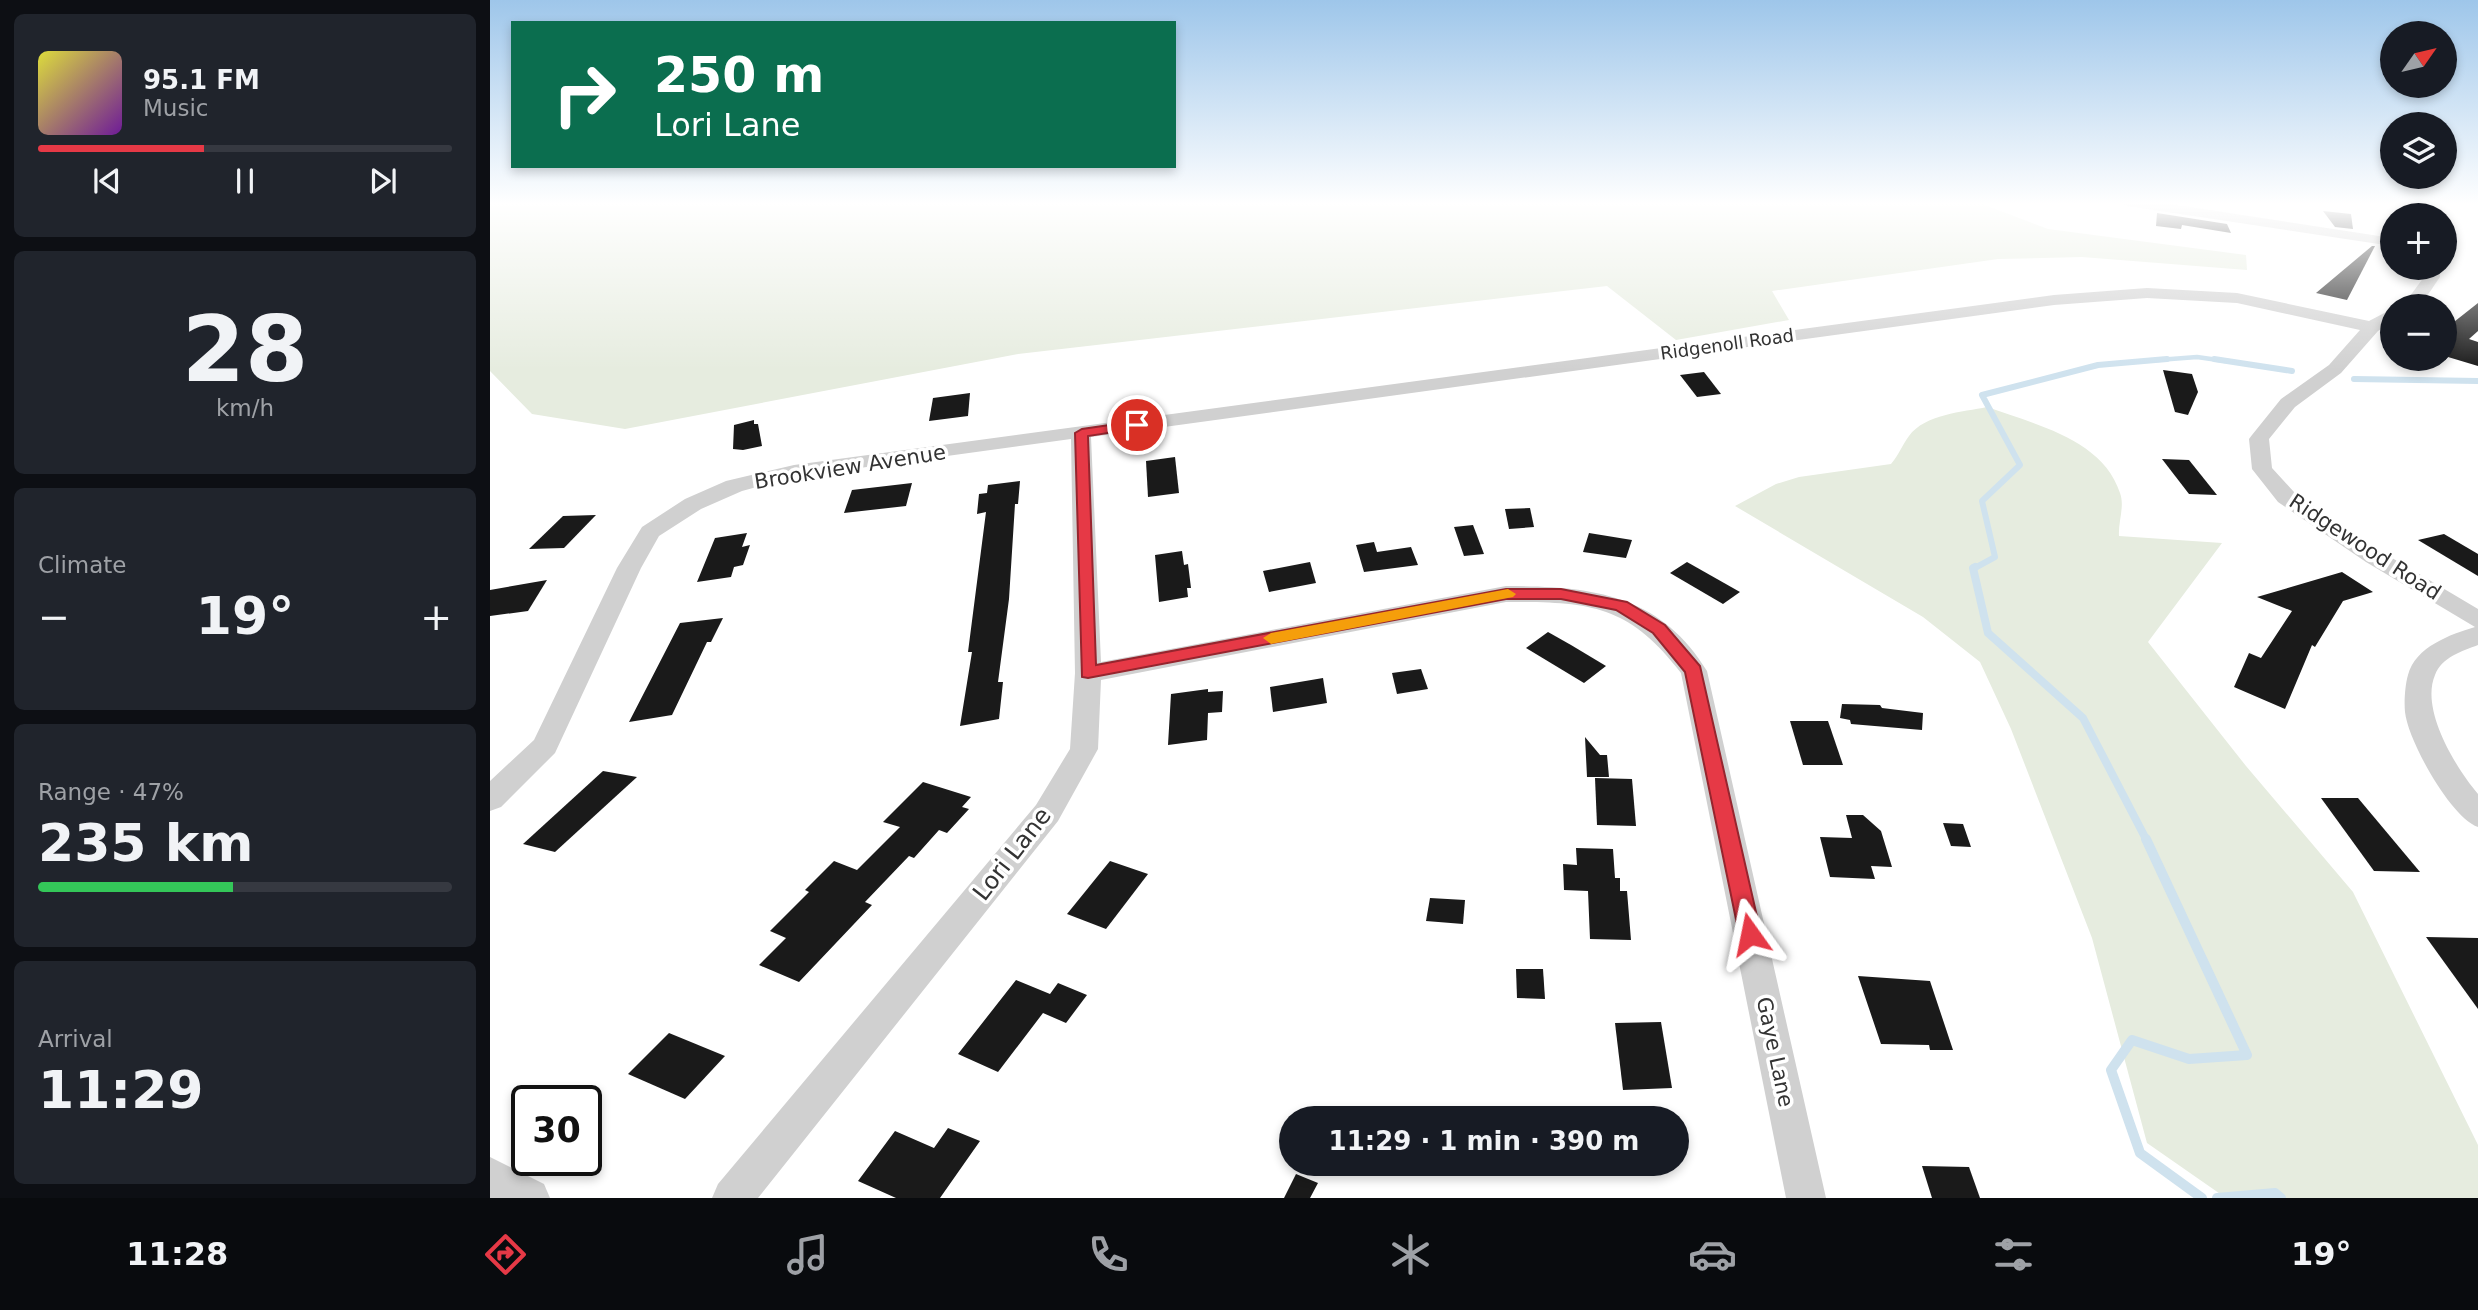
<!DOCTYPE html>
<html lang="en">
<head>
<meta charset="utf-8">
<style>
  body { margin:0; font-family:"DejaVu Sans",sans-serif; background:#20242c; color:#f1f3f6; height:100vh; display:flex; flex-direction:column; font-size:26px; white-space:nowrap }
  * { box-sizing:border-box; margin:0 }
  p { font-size:23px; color:#9ea1a6 }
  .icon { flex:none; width:38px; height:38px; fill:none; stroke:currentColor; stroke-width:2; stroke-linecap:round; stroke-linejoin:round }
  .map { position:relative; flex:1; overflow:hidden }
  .panel { display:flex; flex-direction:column; gap:14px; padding:14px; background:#0d0f14; width:490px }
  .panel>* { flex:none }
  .banner { position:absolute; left:21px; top:21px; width:665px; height:147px; border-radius:0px; box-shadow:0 4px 10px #0003; background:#0b6e4f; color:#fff; overflow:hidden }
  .needle { width:46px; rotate:56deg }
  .fabs { position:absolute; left:1890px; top:21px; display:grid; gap:14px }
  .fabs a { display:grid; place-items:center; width:77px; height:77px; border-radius:50%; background:#171b24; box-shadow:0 4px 10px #0003; font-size:35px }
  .speed { position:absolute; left:21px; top:1085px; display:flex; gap:14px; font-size:35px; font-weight:700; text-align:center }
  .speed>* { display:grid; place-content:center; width:91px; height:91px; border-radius:50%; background:#171b24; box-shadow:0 4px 10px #0003; line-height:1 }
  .speed .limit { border:4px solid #111; border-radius:10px; background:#fff; color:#111 }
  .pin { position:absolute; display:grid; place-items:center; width:60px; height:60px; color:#fff; margin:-30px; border:4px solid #fff; border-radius:50%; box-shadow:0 2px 7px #0007 }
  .me { position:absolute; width:77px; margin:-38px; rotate:348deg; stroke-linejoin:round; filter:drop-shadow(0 0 5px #0008) }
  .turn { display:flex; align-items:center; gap:24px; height:147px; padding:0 28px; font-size:32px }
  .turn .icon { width:91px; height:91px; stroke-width:2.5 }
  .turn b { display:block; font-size:49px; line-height:60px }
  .big { font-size:52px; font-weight:700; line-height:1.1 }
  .panel .tile { flex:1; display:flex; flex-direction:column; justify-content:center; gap:10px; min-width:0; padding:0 24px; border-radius:10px; background:#20242c }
  .panel .dial { align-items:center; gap:0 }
  .dial b { font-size:91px; line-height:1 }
  .song { display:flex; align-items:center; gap:21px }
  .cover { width:84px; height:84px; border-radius:10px; background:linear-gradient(135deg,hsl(60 70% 55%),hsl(280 70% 35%)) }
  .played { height:7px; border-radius:4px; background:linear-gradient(90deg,#e63946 40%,#363941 40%) }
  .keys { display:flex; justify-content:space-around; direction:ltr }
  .heat { display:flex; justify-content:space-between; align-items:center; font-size:38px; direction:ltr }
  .charge { height:10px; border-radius:5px; background:linear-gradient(90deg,#34c759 47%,#363941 0) }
  .trip { position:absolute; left:789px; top:1106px; width:410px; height:70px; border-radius:35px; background:#171b24; box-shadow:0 4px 10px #0003; font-weight:700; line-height:70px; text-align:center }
  .tabs { display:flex; height:112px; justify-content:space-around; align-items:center; background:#090b0e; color:#9ea1a6 }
  .tabs .icon { width:49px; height:49px }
  .tabs .on { color:#e63946 }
  .tabs b { font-size:32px; color:#f1f3f6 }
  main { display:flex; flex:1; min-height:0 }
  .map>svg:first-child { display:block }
</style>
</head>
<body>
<main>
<section class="panel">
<div class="tile">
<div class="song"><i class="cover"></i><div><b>95.1 FM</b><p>Music</p></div></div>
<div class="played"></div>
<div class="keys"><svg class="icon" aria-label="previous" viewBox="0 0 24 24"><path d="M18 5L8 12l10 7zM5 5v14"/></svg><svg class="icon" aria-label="pause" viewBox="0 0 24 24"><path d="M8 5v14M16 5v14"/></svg><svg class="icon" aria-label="next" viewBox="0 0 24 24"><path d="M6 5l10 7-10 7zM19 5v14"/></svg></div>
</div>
<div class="tile dial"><b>28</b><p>km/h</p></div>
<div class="tile"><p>Climate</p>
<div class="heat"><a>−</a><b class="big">19°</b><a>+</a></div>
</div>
<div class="tile"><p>Range · 47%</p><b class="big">235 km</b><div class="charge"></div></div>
<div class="tile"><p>Arrival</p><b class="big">11:29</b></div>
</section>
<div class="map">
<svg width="1988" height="1198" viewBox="0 0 1988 1198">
  <rect width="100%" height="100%" fill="#fff"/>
  <!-- green -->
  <g fill="#e6ecdf">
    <polygon points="0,202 1487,202 1558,229 1756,255 1757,270 1592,257 1508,259 1282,291 1299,320 1186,340 1117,286 528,354 135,429 42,414 0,371"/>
    <path d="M 1497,407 C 1544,424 1613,439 1630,493 C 1635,506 1628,522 1629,536 L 1732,543 L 1658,642 L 1756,766 L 1863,892 L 1988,1145 L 1988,1198 L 1736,1198 L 1657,1143 L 1602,938 L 1521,729 L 1490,662 L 1433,617 L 1245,506 L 1286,484 L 1309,477 L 1401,464 C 1409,455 1412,445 1419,436 C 1435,414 1473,412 1497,407 Z"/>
  </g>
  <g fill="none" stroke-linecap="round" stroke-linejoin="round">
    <!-- stream-far3 -->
    <polyline stroke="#cfe2ee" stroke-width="4.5" points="1655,361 1707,357 1735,361"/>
    <!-- stream-far2 -->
    <g stroke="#cfe2ee" stroke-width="6">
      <polyline points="1724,359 1802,371"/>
      <polyline points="1864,379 1988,381"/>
      <polyline points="1483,569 1505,557 1492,501 1530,465 1492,395 1608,365 1677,359"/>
    </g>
    <!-- stream-far1 -->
    <polyline stroke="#cfe2ee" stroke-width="8" points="1485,567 1483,568 1498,633 1593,718 1657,841"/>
    <!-- stream -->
    <g stroke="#cfe2ee" stroke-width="10">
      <polyline points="1656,839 1757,1055 1699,1059 1642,1040 1621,1070 1650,1153 1712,1198"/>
      <polyline points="1727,1198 1785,1193 1791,1198"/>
    </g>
  </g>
  <!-- building -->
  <g fill="#1a1a1a">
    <polygon points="1833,211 1861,214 1863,229 1845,227"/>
    <polygon points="1667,213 1737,224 1741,233 1692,225 1691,229 1666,226"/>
    <polygon points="1882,246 1885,246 1857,300 1826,293"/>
    <polygon points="1988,303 1988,331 1979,339 1988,342 1988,366 1958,357 1955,360 1955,329"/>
    <polygon points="1673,370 1702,374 1708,392 1698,415 1685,412"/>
    <polygon points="1214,372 1231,394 1207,397 1190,375"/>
    <polygon points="480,393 478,416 439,421 443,398"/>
    <polygon points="264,420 264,424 268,424 272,446 253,450 243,449 244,425"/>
    <polygon points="685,457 689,493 658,497 656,461"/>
    <polygon points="1672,459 1699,460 1727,495 1699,494"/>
    <polygon points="530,481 528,504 525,504 519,599 508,682 513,682 509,719 470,726 482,652 478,652 496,512 487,514 489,494 497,493 498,485"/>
    <polygon points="422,483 416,506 354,513 362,490"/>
    <polygon points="1040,508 1044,527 1019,529 1015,509"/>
    <polygon points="106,515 74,548 39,549 73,516"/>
    <polygon points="983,525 994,554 974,556 964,527"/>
    <polygon points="257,533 252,547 260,545 253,565 244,567 241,577 207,582 225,538"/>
    <polygon points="1099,533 1142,540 1136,558 1093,552"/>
    <polygon points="1954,534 1988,554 1988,576 1928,540"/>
    <polygon points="884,542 887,552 921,547 928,565 874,572 866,545"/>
    <polygon points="692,551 694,565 698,564 701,588 697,588 698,597 669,602 665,555"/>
    <polygon points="820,562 826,583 779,592 773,571"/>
    <polygon points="1197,562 1250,592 1233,604 1180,573"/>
    <polygon points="1852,572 1883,592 1853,601 1825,647 1822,645 1795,709 1744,687 1759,653 1771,658 1802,611 1767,597"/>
    <polygon points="57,580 38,611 0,616 0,590"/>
    <polygon points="233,618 221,642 217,642 182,715 139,722 190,623"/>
    <polygon points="1058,632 1081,645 1116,666 1094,683 1036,648"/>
    <polygon points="931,669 938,689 907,694 902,673"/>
    <polygon points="833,678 837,703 783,712 780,687"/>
    <polygon points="718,689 718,692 733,691 732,712 718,713 717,740 678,745 681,694"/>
    <polygon points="1352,704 1390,705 1392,708 1433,713 1432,730 1361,724 1360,720 1350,718"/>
    <polygon points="1300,721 1338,721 1353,765 1313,765"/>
    <polygon points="1095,737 1110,755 1117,755 1119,777 1097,777"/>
    <polygon points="113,771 147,777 65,852 33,844"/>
    <polygon points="1105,778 1142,779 1146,826 1107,825"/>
    <polygon points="433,782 481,797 472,807 479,809 457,833 449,830 424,858 419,856 375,902 382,905 309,982 269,965 296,938 280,931 319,892 315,890 344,861 367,870 410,827 393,822"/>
    <polygon points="1831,798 1868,798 1930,872 1884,871"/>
    <polygon points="1356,815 1373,815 1391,831 1402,867 1381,866 1385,879 1340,877 1330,837 1362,838"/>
    <polygon points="1453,823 1473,824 1481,847 1461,846"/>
    <polygon points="1086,848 1123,849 1125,878 1130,878 1130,891 1137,891 1141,940 1100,939 1098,891 1074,890 1073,864 1087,865"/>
    <polygon points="620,861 658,874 616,929 577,914"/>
    <polygon points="940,898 975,900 973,924 936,921"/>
    <polygon points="1936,937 1988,938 1988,1009"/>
    <polygon points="1026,969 1053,969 1055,999 1027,998"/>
    <polygon points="1368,976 1440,981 1463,1050 1440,1050 1439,1045 1391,1044"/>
    <polygon points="526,980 560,994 568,983 597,995 576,1023 553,1013 508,1072 468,1054"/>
    <polygon points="1171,1022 1182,1088 1133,1090 1125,1023"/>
    <polygon points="179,1033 235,1056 195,1099 138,1074"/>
    <polygon points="458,1128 490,1141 450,1198 406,1198 368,1181 405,1131 444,1148"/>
    <polygon points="1432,1166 1479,1167 1490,1198 1442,1198"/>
    <polygon points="806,1174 828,1183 820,1198 794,1198"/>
  </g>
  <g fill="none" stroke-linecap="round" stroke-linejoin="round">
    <!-- minor -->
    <g fill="#d0d0d0" fill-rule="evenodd">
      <polygon points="1630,202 1668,202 1902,238 1902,246 1637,206"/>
      <polygon points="1924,202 1940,202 1945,208 1945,215 1931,215 1931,209"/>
      <path d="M 1933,268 L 1949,268 L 1950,277 C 1935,298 1935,306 1907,306 L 1920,296 L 1934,277 Z"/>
      <path d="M 1657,288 L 1747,293 L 1879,321 L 1902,309 L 1902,321 L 1888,331 L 1851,373 L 1805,407 L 1779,439 L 1782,468 L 1804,492 L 1892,552 L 1988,609 L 1988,645 C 1972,651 1952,657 1945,675 C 1930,710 1966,768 1988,794 L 1988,827 C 1961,818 1918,741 1915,712 C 1914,702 1915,685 1918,675 C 1925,647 1961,634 1985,627 L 1876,562 L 1788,502 L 1762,469 L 1759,439 L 1762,435 L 1791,399 L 1839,365 L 1870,330 L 1747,303 L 1657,298 L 1564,305 L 601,437 L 611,662 L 1016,586 C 1099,586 1170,593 1217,671 L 1336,1198 L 1296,1198 L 1191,673 C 1138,604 1099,602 1016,602 L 611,680 L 608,749 L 568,821 L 268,1198 L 222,1198 L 228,1184 L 546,805 L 580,749 L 585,673 L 581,439 L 304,477 L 252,491 L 211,509 L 169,536 L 151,568 L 65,753 L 11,807 L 0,811 L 0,781 L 44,740 L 127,568 L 152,527 L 195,499 L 236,481 L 304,465 L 1564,295 Z"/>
      <polygon points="0,1157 54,1184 60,1198 0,1198"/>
    </g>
  </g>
  <!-- sky -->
  <linearGradient id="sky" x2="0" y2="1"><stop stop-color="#9ec6ea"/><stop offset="0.55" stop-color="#fff"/><stop offset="1" stop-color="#fff" stop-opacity="0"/></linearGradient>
  <rect width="1988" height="370" fill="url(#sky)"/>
  <!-- route -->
  <polygon fill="#e63946" stroke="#96252e" stroke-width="2" points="647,421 651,422 651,428 598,436 606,665 1016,589 1071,589 1137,602 1175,625 1210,666 1271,934 1267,941 1260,944 1252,941 1249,934 1195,672 1163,633 1126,610 1071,599 1016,599 598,678 592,677 585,433 592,429"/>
  <!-- slow -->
  <polygon fill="#f59e0b" points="1018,589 1026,594 1023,597 781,644 773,638 781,633"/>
  <g text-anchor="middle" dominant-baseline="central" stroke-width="7" stroke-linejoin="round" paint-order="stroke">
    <!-- far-street labels -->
    <g font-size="18" fill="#333" stroke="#fff">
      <text transform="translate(1237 344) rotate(-8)">Ridgenoll Road</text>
    </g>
    <!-- street labels -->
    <g font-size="21" fill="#333" stroke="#fff">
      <text transform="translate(360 467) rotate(-9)">Brookview Avenue</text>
      <text transform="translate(1875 547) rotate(33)">Ridgewood Road</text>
      <text transform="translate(1285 1052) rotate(78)">Gaye Lane</text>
    </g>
    <!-- near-street labels -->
    <g font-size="24" fill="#333" stroke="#fff">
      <text transform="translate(522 854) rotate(-52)">Lori Lane</text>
    </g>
  </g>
</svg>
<div class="fabs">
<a><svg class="needle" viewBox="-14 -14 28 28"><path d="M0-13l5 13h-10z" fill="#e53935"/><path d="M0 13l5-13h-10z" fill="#9ea1a6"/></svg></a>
<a><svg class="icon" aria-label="layers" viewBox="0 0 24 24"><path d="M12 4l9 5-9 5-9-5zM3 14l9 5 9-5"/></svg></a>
<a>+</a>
<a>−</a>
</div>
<div class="speed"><div class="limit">30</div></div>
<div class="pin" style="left:647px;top:425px;background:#d93025"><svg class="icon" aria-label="arrive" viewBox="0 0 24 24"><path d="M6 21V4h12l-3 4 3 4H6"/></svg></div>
<svg class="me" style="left:1260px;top:934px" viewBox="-20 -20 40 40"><path d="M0-17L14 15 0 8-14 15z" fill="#e63946" stroke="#fff" stroke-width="4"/></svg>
<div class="trip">11:29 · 1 min · 390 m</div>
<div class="banner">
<div class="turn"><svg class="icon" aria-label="right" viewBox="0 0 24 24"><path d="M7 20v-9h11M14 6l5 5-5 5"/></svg><div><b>250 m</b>Lori Lane</div></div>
</div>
</div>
</main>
<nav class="tabs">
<b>11:28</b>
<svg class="icon on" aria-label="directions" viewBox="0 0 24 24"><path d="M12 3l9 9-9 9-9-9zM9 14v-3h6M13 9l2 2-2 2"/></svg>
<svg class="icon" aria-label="music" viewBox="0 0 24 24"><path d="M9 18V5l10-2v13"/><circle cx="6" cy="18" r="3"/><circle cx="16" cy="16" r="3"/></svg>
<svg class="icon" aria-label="phone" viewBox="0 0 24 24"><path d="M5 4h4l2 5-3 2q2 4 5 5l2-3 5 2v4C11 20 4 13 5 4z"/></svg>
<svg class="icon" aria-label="climate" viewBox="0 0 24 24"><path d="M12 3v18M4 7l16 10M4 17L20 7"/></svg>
<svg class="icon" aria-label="car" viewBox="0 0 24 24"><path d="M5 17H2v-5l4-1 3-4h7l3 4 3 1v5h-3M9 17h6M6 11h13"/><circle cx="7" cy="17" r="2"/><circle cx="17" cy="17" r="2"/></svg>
<svg class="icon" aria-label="filters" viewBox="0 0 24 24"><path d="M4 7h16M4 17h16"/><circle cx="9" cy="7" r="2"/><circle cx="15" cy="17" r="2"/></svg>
<b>19°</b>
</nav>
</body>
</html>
